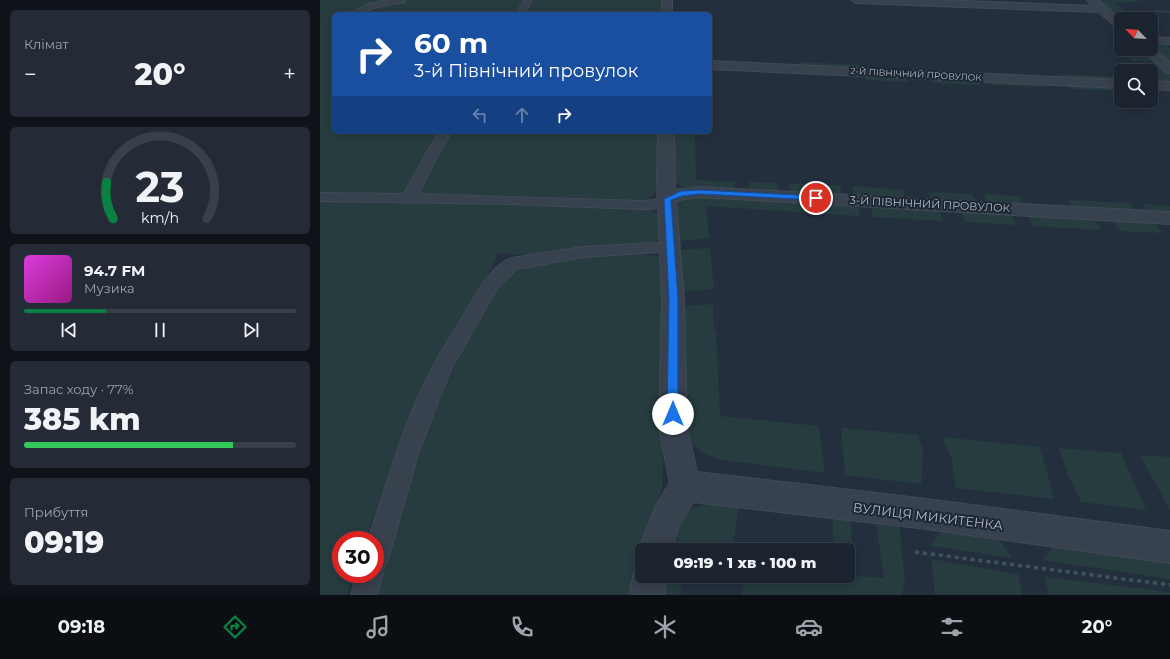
<!DOCTYPE html>
<html lang="uk">
<head>
<meta charset="utf-8">
<style>
  body { margin:0; font-family:Montserrat,sans-serif; background:#242b36; color:#f1f3f6; height:100vh; display:flex; flex-direction:column; font-size:15px; white-space:nowrap }
  * { box-sizing:border-box; margin:0 }
  p { font-size:13px; color:#a0a4aa }
  .icon { flex:none; width:22px; height:22px; fill:none; stroke:currentColor; stroke-width:2; stroke-linecap:round; stroke-linejoin:round }
  .map { position:relative; flex:1; overflow:hidden }
  .panel { display:flex; flex-direction:column; gap:10px; padding:10px; background:#0f1319; width:320px }
  .panel>* { flex:none }
  .hud { position:absolute; left:12px; top:12px; width:380px; height:122px; border-radius:6px; box-shadow:0 2px 10px #0003,0 0 0 1px #39404a; background:#1a4fa0; color:#fff; overflow:hidden }
  .needle { width:26px; rotate:295deg }
  .controls { position:absolute; left:794px; top:12px; display:grid; gap:8px }
  .controls a { display:grid; place-items:center; width:44px; height:44px; border-radius:6px; background:#1b232e; box-shadow:0 2px 10px #0003,0 0 0 1px #39404a; font-size:20px }
  .speed { position:absolute; left:12px; top:531px; display:flex; gap:8px; font-size:20px; font-weight:700; text-align:center }
  .speed>* { display:grid; place-content:center; width:52px; height:52px; border-radius:50%; background:#1b232e; box-shadow:0 2px 10px #0003,0 0 0 1px #39404a; line-height:1 }
  .speed .limit { border:6px solid #d22; background:#fff; color:#111 }
  .pin { position:absolute; display:grid; place-items:center; width:34px; height:34px; color:#fff; margin:-17px; border:2px solid #fff; border-radius:50%; box-shadow:0 1px 4px #0007 }
  .me { position:absolute; width:44px; margin:-22px; rotate:0deg; stroke-linejoin:round; filter:drop-shadow(0 0 3px #0008) }
  .turn { display:flex; align-items:center; gap:14px; height:84px; padding:0 16px; font-size:18px }
  .turn .icon { width:52px; height:52px; stroke-width:2.5 }
  .turn b { display:block; font-size:28px; line-height:34px }
  .lanes { display:flex; align-items:center; height:38px; padding:0 16px; background:#0003; justify-content:center; gap:20px; direction:ltr }
  .lanes .off { opacity:.35 }
  .big { font-size:30px; font-weight:800; line-height:1.1 }
  .panel .tile { flex:1; display:flex; flex-direction:column; justify-content:center; gap:6px; min-width:0; padding:0 14px; border-radius:6px; background:#242b36 }
  .panel .dial { align-items:center; gap:0 }
  .dial svg { height:104px; overflow:visible; fill:none; stroke:#39404a; stroke-width:7; stroke-linecap:round; text-anchor:middle }
  .dial text { fill:#f1f3f6; stroke:none }
  .song { display:flex; align-items:center; gap:12px }
  .cover { width:48px; height:48px; border-radius:6px; background:linear-gradient(135deg,hsl(300 70% 55%),hsl(310 70% 35%)) }
  .played { height:4px; border-radius:2px; background:linear-gradient(90deg,#0b8043 30%,#39404a 30%) }
  .keys { display:flex; justify-content:space-around; direction:ltr }
  .heat { display:flex; justify-content:space-between; align-items:center; font-size:22px; direction:ltr }
  .charge { height:6px; border-radius:3px; background:linear-gradient(90deg,#34c759 77%,#39404a 0) }
  .trip { position:absolute; left:315px; top:543px; width:220px; height:40px; border-radius:6px; background:#1b232e; box-shadow:0 2px 10px #0003,0 0 0 1px #39404a; font-weight:800; line-height:40px; text-align:center }
  .tabs { display:flex; height:64px; justify-content:space-around; align-items:center; background:#0b0e12; color:#a0a4aa }
  .tabs .icon { width:28px; height:28px }
  .tabs .active { color:#0b8043 }
  .tabs b { font-size:18px; color:#f1f3f6 }
  main { display:flex; flex:1; min-height:0 }
  .map>svg:first-child { display:block }
</style>
</head>
<body>
<main>
<section class="panel">
<div class="tile"><p>Клімат</p>
<div class="heat"><a>−</a><b class="big">20°</b><a>+</a></div>
</div>
<div class="tile dial"><svg viewBox="0 0 100 80">
<path d="M14 69A42 42 0 1 1 86 69"/>
<path d="M14 69A42 42 0 0 1 9 41" stroke="#0b8043"/>
<text x="50" y="56" font-size="32" font-weight="700">23</text>
<text x="50" y="72" font-size="11">km/h</text>
</svg></div>
<div class="tile">
<div class="song"><i class="cover"></i><div><b>94.7 FM</b><p>Музика</p></div></div>
<div class="played"></div>
<div class="keys"><svg class="icon" aria-label="previous" viewBox="0 0 24 24"><path d="M18 5L8 12l10 7zM5 5v14"/></svg><svg class="icon" aria-label="pause" viewBox="0 0 24 24"><path d="M8 5v14M16 5v14"/></svg><svg class="icon" aria-label="next" viewBox="0 0 24 24"><path d="M6 5l10 7-10 7zM19 5v14"/></svg></div>
</div>
<div class="tile"><p>Запас ходу · 77%</p><b class="big">385 km</b><div class="charge"></div></div>
<div class="tile"><p>Прибуття</p><b class="big">09:19</b></div>
</section>
<div class="map">
<svg width="850" height="595" viewBox="0 0 850 595">
  <rect width="100%" height="100%" fill="#242f3e"/>
  <!-- green -->
  <g fill="#263c3f">
    <polygon points="0,0 206,0 197,14 14,14 14,132 123,132 83,203 181,203 330,210 339,215 341,236 332,245 200,255 178,253 164,285 86,426 45,540 21,540 21,574 34,574 27,595 0,595"/>
    <polygon points="210,0 342,0 342,14 202,14"/>
    <polygon points="776,0 819,0 816,0 819,2 794,2 815,19 801,19 801,22"/>
    <polygon points="837,43 845,44 850,48 850,64 831,46"/>
    <polygon points="801,49 823,49 835,60 833,61 814,61"/>
    <polygon points="480,62 544,65 545,68 480,66"/>
    <path d="M 819,65 C 831,66 841,65 850,73 L 850,82 L 831,83 L 831,71 L 825,71 Z"/>
    <polygon points="740,74 801,77 801,81 746,79"/>
    <polygon points="545,76 583,77 590,82 546,80"/>
    <polygon points="612,78 657,79 661,85 617,83 613,82"/>
    <polygon points="670,80 719,82 724,87 672,85"/>
    <polygon points="746,83 801,86 801,91 756,89 750,88"/>
    <path d="M 130,132 L 339,132 C 339,142 340,183 337,189 C 333,197 324,201 316,202 C 245,195 173,195 102,196 L 98,190 L 104,176 Z"/>
    <polygon points="365,132 375,135 376,180 415,182 415,190 363,187 356,183 352,178 353,133"/>
    <polygon points="429,182 458,183 458,192 429,191"/>
    <polygon points="468,183 521,186 521,195 471,193"/>
    <polygon points="532,186 583,190 585,198 534,196"/>
    <polygon points="608,192 652,194 656,202 611,200"/>
    <polygon points="664,194 700,196 705,205 666,203"/>
    <path d="M 373,196 L 538,204 L 540,216 L 386,206 L 389,238 L 358,241 C 357,231 351,210 361,202 C 364,199 369,198 373,196 Z"/>
    <polygon points="747,200 810,203 815,211 753,208"/>
    <polygon points="822,204 850,206 850,214 829,212"/>
    <polygon points="551,205 619,208 623,221 553,217"/>
    <polygon points="641,210 691,212 696,225 645,222"/>
    <polygon points="707,214 774,218 782,230 713,226"/>
    <polygon points="791,219 834,222 842,233 799,231"/>
    <polygon points="390,248 394,289 360,292 358,250"/>
    <polygon points="318,254 342,257 344,440 342,488 319,552 315,595 50,595 95,456 118,402 171,292 198,266 229,259"/>
    <polygon points="395,304 393,306 394,330 396,331 400,416 499,426 505,473 402,460 384,454 372,444 365,425 361,306"/>
    <polygon points="521,428 598,435 603,450 601,484 525,475"/>
    <polygon points="622,437 720,447 734,499 636,488 632,460"/>
    <polygon points="739,448 801,453 826,510 761,502 747,473"/>
    <polygon points="820,455 850,457 850,510"/>
    <polygon points="393,502 419,505 412,550 369,548 368,550 346,550 357,525 373,508"/>
    <polygon points="513,517 530,519 536,576 564,578 556,523 579,525 585,582 582,595 422,595 424,576 497,576 513,578 513,576 528,576 528,550 513,550"/>
    <polygon points="621,531 678,538 692,558 611,546"/>
    <polygon points="735,545 850,559 850,579 722,560"/>
    <polygon points="611,559 698,574 703,595 615,595"/>
    <polygon points="344,576 364,576 360,595 343,595"/>
    <polygon points="724,577 850,592 850,595 729,595"/>
  </g>
  <g fill="none" stroke-linecap="round" stroke-linejoin="round">
    <defs>
      <g id="service">
        <polygon points="69,0 85,0 84,2 53,8 40,14 30,14 48,4"/>
        <polygon points="204,0 212,0 204,14 196,14"/>
        <polygon points="831,37 850,38 850,44 831,43"/>
        <path d="M 120,132 L 132,132 L 119,152 L 98,194 L 321,201 L 334,200 L 348,195 L 353,196 L 355,199 C 348,209 332,209 321,209 L 188,204 L 0,201 L 0,193 L 84,194 L 107,152 Z"/>
        <path d="M 350,242 L 355,243 L 358,247 L 355,251 L 263,257 L 197,269 L 177,288 L 132,368 L 121,394 L 98,454 L 68,559 L 64,568 L 61,569 L 63,574 L 57,595 L 31,595 L 37,574 L 55,574 L 55,540 L 48,540 C 68,479 86,415 117,359 C 127,342 137,326 147,310 C 157,293 172,264 192,258 L 263,247 Z"/>
      </g>
      <g id="minor">
        <rect x="342" y="0" width="10" height="14"/>
        <polygon points="531,0 618,0 772,6 767,0 778,0 801,20 801,29 797,28 779,12 536,3"/>
        <polygon points="831,46 850,62 850,73 846,72 821,49 831,49"/>
        <polygon points="390,61 801,80 801,88 390,69"/>
        <polygon points="831,81 850,82 850,90 831,89"/>
        <polygon points="338,132 354,132 355,190 380,187 850,212 850,224 380,197 364,199 356,202 364,299 367,428 377,472 599,498 850,531 850,563 599,528 373,502 360,524 350,550 322,550 322,560 318,550 337,504 350,483 339,428 342,299 337,182"/>
        <polygon points="322,563 322,576 347,576 344,595 310,595 313,576 318,564"/>
      </g>
    </defs>
    <!-- service casing -->
    <use href="#service" stroke="#414a57" stroke-width="2"/>
    <!-- minor casing -->
    <use href="#minor" stroke="#414a57" stroke-width="2"/>
    <!-- path-far1 -->
    <polyline stroke="#3f5557" stroke-width="1.5" stroke-dasharray="1.5 1.5" stroke-linecap="butt" points="836,11 850,12"/>
    <!-- path -->
    <polyline stroke="#3f5557" stroke-width="3.5" stroke-dasharray="4 4" stroke-linecap="butt" points="595,552 850,585"/>
    <!-- service -->
    <use href="#service" fill="#38414e" fill-rule="evenodd"/>
    <!-- minor -->
    <use href="#minor" fill="#38414e" fill-rule="evenodd"/>
  </g>
  <!-- route -->
  <polygon fill="#1a73e8" stroke="#114b97" points="380,190 496,196 499,198 496,200 380,194 362,196 351,200 358,299 358,414 357,418 353,419 349,418 347,414 349,299 344,199 361,191"/>
  <g text-anchor="middle" dominant-baseline="central" stroke-width="4" stroke-linejoin="round" paint-order="stroke">
    <!-- far-street labels -->
    <g font-size="9" fill="#b4bcc9" stroke="#1d2633">
      <text transform="translate(596 74) rotate(3)">2-Й ПІВНІЧНИЙ ПРОВУЛОК</text>
    </g>
    <!-- street labels -->
    <g font-size="11" fill="#b4bcc9" stroke="#1d2633">
      <text transform="translate(610 204) rotate(3)">3-Й ПІВНІЧНИЙ ПРОВУЛОК</text>
    </g>
    <!-- near-street labels -->
    <g font-size="13" fill="#b4bcc9" stroke="#1d2633">
      <text transform="translate(608 516) rotate(7)">ВУЛИЦЯ МИКИТЕНКА</text>
    </g>
  </g>
</svg>
<div class="controls">
<a><svg class="needle" viewBox="-14 -14 28 28"><path d="M0-13l5 13h-10z" fill="#e53935"/><path d="M0 13l5-13h-10z" fill="#a0a4aa"/></svg></a>
<a><svg class="icon" aria-label="search" viewBox="0 0 24 24"><circle cx="10" cy="10" r="6"/><path d="M15 15l6 6"/></svg></a>
</div>
<div class="speed"><div class="limit">30</div></div>
<div class="pin" style="left:496px;top:198px;background:#d93025"><svg class="icon" aria-label="arrive" viewBox="0 0 24 24"><path d="M6 21V4h12l-3 4 3 4H6"/></svg></div>
<svg class="me" style="left:353px;top:414px" viewBox="-20 -20 40 40"><circle r="19" fill="#fff"/><path d="M0-13L10 11 0 6-10 11z" fill="#1a73e8"/></svg>
<div class="trip">09:19 · 1 хв · 100 m</div>
<div class="hud">
<div class="turn"><svg class="icon" aria-label="right" viewBox="0 0 24 24"><path d="M7 20v-9h11M14 6l5 5-5 5"/></svg><div><b>60 m</b>3-й Північний провулок</div></div>
<div class="lanes"><svg class="icon off" aria-label="left" viewBox="0 0 24 24"><path d="M17 20v-9H6M10 6l-5 5 5 5"/></svg><svg class="icon off" aria-label="ahead" viewBox="0 0 24 24"><path d="M12 20V5M6 11l6-6 6 6"/></svg><svg class="icon" aria-label="right" viewBox="0 0 24 24"><path d="M7 20v-9h11M14 6l5 5-5 5"/></svg></div>
</div>
</div>
</main>
<nav class="tabs">
<b>09:18</b>
<svg class="icon active" aria-label="directions" viewBox="0 0 24 24"><path d="M12 3l9 9-9 9-9-9zM9 14v-3h6M13 9l2 2-2 2"/></svg>
<svg class="icon" aria-label="music" viewBox="0 0 24 24"><path d="M9 18V5l10-2v13"/><circle cx="6" cy="18" r="3"/><circle cx="16" cy="16" r="3"/></svg>
<svg class="icon" aria-label="phone" viewBox="0 0 24 24"><path d="M5 4h4l2 5-3 2q2 4 5 5l2-3 5 2v4C11 20 4 13 5 4z"/></svg>
<svg class="icon" aria-label="climate" viewBox="0 0 24 24"><path d="M12 3v18M4 7l16 10M4 17L20 7"/></svg>
<svg class="icon" aria-label="car" viewBox="0 0 24 24"><path d="M5 17H2v-5l4-1 3-4h7l3 4 3 1v5h-3M9 17h6M6 11h13"/><circle cx="7" cy="17" r="2"/><circle cx="17" cy="17" r="2"/></svg>
<svg class="icon" aria-label="filters" viewBox="0 0 24 24"><path d="M4 7h16M4 17h16"/><circle cx="9" cy="7" r="2"/><circle cx="15" cy="17" r="2"/></svg>
<b>20°</b>
</nav>
</body>
</html>
